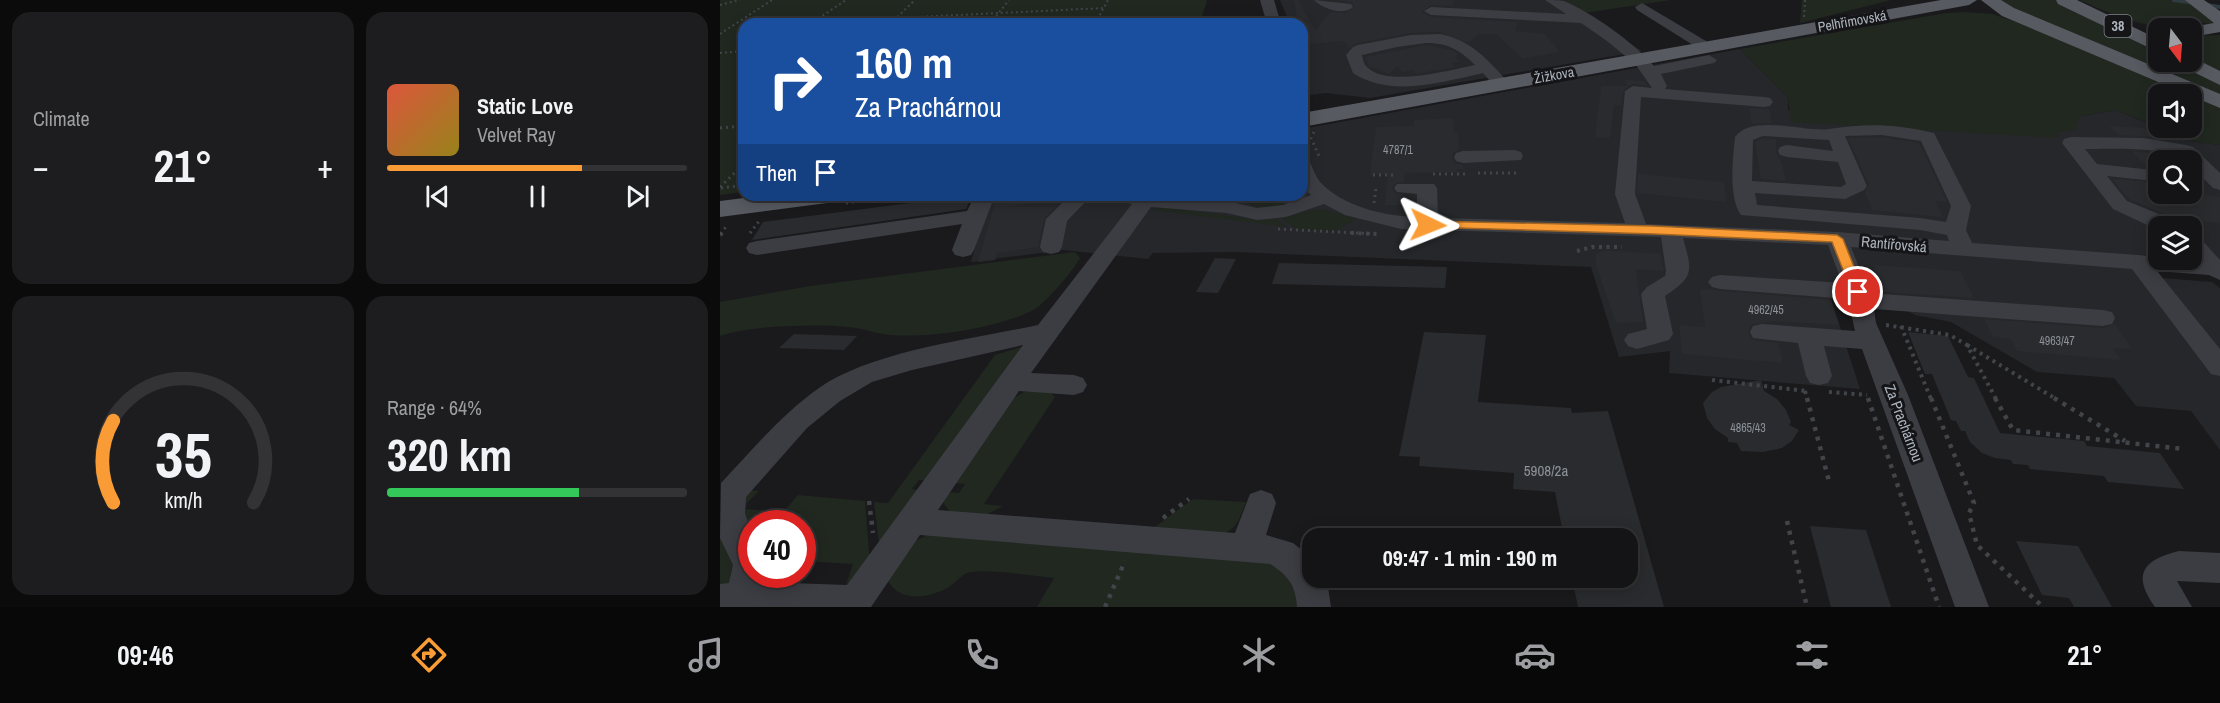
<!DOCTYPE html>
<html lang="en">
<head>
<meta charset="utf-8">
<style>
  body { margin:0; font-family:"Archivo Narrow",sans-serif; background:#1d1d1f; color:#f1f3f6; height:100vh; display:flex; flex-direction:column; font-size:22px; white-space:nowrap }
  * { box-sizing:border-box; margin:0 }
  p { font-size:20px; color:#9d9ea1 }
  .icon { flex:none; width:33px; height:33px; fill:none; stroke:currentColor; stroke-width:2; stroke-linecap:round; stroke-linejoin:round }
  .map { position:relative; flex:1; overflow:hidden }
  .details { display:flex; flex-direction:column; gap:12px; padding:12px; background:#0b0b0c; width:720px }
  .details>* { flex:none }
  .guide { position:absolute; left:18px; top:18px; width:570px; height:183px; border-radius:18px; box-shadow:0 3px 15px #0003,0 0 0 2px #333335; background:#1a4fa0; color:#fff; overflow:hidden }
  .needle { width:39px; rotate:164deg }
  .controls { position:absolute; left:1428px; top:18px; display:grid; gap:12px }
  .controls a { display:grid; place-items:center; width:54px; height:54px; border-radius:12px; background:#141416; box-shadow:0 3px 15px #0003,0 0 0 2px #333335; font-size:30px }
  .speed { position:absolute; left:18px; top:510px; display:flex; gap:12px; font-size:30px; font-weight:700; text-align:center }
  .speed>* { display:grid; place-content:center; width:78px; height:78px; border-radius:50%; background:#141416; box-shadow:0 3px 15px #0003,0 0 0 2px #333335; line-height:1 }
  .speed .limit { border:9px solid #d22; background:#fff; color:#111 }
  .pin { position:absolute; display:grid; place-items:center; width:51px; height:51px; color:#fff; margin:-26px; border:3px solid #fff; border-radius:50%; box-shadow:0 2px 6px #0007 }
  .me { position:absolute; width:66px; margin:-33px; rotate:92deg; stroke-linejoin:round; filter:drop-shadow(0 0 4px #0008) }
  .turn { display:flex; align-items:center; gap:21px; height:126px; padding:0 18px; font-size:27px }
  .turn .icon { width:78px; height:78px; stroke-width:2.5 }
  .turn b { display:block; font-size:42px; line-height:51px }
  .then { display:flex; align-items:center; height:57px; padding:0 18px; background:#0003; gap:12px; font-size:22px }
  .big { font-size:45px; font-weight:700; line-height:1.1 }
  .details .widget { flex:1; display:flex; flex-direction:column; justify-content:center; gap:9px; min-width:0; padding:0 21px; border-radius:18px; background:#1d1d1f }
  .details .dial { align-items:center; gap:0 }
  .dial svg { height:156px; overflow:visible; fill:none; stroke:#333335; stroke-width:7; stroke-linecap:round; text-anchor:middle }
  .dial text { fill:#f1f3f6; stroke:none }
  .song { display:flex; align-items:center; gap:18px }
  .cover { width:72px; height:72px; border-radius:9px; background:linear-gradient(135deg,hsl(10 70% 55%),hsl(50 70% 35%)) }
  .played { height:6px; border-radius:3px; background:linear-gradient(90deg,#fa9c35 65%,#333335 65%) }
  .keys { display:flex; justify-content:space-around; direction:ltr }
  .heat { display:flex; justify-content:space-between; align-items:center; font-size:33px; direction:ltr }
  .charge { height:9px; border-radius:4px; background:linear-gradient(90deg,#34c759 64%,#333335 0) }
  .details .tiles { flex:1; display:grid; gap:12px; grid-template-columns:repeat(2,1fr) }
  .trip { position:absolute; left:582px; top:528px; width:336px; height:60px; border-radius:18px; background:#141416; box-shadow:0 3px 15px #0003,0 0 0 2px #333335; font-weight:700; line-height:60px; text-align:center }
  .dock { display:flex; height:96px; justify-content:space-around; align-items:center; background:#080809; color:#9d9ea1 }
  .dock .icon { width:42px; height:42px }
  .dock .active { color:#fa9c35 }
  .dock b { font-size:27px; color:#f1f3f6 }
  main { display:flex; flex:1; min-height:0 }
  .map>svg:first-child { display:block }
</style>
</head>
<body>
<main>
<section class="details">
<div class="tiles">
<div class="widget"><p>Climate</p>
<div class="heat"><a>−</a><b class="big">21°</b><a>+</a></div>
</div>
<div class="widget">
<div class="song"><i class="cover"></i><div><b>Static Love</b><p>Velvet Ray</p></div></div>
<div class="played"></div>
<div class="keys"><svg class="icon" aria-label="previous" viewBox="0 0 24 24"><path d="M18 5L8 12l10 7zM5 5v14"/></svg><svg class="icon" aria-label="pause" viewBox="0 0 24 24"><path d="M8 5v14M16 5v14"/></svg><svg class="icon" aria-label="next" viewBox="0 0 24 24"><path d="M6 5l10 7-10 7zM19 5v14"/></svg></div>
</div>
<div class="widget dial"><svg viewBox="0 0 100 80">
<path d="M14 69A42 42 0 1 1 86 69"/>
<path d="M14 69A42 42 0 0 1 14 27" stroke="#fa9c35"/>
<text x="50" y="56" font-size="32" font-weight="700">35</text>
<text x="50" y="72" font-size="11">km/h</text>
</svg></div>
<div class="widget"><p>Range · 64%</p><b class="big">320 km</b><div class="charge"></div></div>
</div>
</section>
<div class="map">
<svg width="1500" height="607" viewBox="0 0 1500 607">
  <rect width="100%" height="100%" fill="#1a1a1d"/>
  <!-- built -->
  <g fill="#26272a" fill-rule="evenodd">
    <polygon points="560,0 844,0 922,51 650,98 606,93 582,96 582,24 570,24"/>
    <path d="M 1020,49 L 1068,98 L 1068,110 L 1338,137 L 1335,133 L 1361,116 L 1396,110 L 1470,141 L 1500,145 L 1500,261 L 1472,258 L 1472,226 L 1438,226 L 1438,256 L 1425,255 L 1442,278 L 1492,282 L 1500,288 L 1500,450 L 1471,411 L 1416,406 L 1394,378 L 1317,372 L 1231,322 L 1195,315 L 1176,304 L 1111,299 L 1140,389 L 949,373 L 950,351 L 899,357 L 871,267 L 516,252 L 433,253 L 428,259 L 343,250 L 251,262 L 270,195 L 582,195 L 582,129 ZM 1438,160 L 1472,160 L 1472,194 L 1438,194 Z"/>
  </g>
  <!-- green -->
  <g fill="#202820">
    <polygon points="0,0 487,0 480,24 24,24 24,192 0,195"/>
    <polygon points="844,0 951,0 864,13"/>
    <polygon points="1082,0 1171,0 1080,23"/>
    <polygon points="1281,0 1336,0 1438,51 1438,62 1459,62 1500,84 1500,99 1285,8"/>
    <path d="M 1360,0 L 1466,0 L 1494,22 L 1493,25 L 1477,21 L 1475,23 L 1488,27 C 1445,35 1400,19 1360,0 Z"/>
    <polygon points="1245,12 1272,14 1299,23 1470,94 1438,94 1438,127 1396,110 1361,116 1354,130 1335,133 1339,138 1071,122 1068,98 1020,49 1226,13"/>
    <polygon points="1500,35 1500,74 1472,59 1472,36"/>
    <polygon points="1472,95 1500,107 1500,145 1470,141 1439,128 1472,128"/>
    <path d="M 526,195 L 578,195 C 567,207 542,210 528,203 Z"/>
    <polygon points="439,207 540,220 557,219 567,227 432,210"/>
    <polygon points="600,209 637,219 615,231 576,229 561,218"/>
    <path d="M 355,252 L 360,258 C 354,270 326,302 315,309 C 281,328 201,340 163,334 C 154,333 145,329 136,328 C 106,323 28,325 0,336 L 0,302 L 90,286 Z"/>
    <polygon points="301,347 304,350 211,481 199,480 192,489 204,491 160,552 154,502 168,503 275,355"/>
    <polygon points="313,391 329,391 335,397 264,504 283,506 266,515 230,512 222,501 226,492 239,493 245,484 231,483 289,401 304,392"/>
    <polygon points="27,490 39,491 27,503 25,509 63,512 78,495 145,501 150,564 126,585 133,564 83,561 82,524 32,524 31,541 16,504"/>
    <path d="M 473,499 L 526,502 C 520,516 518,529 502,534 L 435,527 Z"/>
    <polygon points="0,521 23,566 10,585 0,587"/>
    <path d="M 210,534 L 547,559 L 572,577 L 580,607 L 317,607 L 334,578 C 311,576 273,569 251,572 C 244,572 235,583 229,587 C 210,598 180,603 168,581 L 195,541 Z"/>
  </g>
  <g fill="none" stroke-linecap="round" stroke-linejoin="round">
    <!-- stream -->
    <g stroke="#2f3c42" stroke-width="4">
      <polyline points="1454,0 1476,3"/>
      <polyline points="1486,5 1500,7"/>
    </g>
  </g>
  <!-- building -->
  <g fill="#2a2b2e">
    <polygon points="574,0 578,0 595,31 610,12 625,13 635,7 631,2 618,0 732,0 734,2 732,6 711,5 702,12 711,17 798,22 795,31 825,34 840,52 803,59 776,34 758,34 749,43 720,32 691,33 638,43 629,48 624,41 583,45 582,24 578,24"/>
    <polygon points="706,45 732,50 738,54 735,57 740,62 731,63 735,67 696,74 693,70 682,72 677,66 669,74 649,66 645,57"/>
    <polygon points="906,80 924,81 927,85 913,84 904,89 901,105 894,105 890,138 875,137 881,86 907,86"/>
    <polygon points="1029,108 1049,109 1052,123 1032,124"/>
    <polygon points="733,118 734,133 738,133 739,149 741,149 734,152 732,158 735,163 743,165 743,169 737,169 737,172 685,173 684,182 677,182 672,188 675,193 683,195 682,205 665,205 668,174 650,174 656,127 694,126 694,120"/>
    <polygon points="1389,126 1424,128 1434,137 1398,135"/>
    <polygon points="1162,137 1199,143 1227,202 1216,201 1223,217 1152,210 1145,192 1149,185 1128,138"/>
    <polygon points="1043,138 1056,139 1056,152 1062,164 1066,181 1041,179 1035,142"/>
    <polygon points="1412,151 1446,155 1458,160 1438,160 1438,181 1434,169 1426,167"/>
    <polygon points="918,174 1004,182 1006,202 917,193"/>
    <polygon points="1392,179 1438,182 1438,194 1472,194 1472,183 1484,195 1500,197 1500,223 1458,220 1409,199"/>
    <polygon points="252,195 246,209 32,240 43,222"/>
    <polygon points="277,195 307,195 307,204 290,207 335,207 324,219 318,247 277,253 275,260 258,262"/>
    <polygon points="883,250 941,254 944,271 916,269 923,322 896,323 876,265 876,254"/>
    <polygon points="495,258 516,259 498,293 476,292"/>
    <polygon points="559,263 727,267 725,288 552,284"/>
    <polygon points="1154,265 1240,271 1254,298 1164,292"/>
    <polygon points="980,289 1111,300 1119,325 1053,321 1031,325 1028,333 1033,340 1058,343 1063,363 962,354 959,325 985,327"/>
    <polygon points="1264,319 1383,328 1395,324 1412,349 1393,348 1401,360 1297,351 1291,339 1273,337"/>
    <polygon points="704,332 766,335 758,402 851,408 852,413 888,411 944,607 858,607 852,578 908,578 908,538 844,538 835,492 793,489 794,473 699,466 700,457 679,456"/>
    <polygon points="1188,332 1228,336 1248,377 1254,378 1280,433 1364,441 1367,446 1440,453 1464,489 1388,482 1384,476 1310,469 1308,465 1293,464 1291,460 1275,458 1262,453 1250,442 1245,431 1241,431 1236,421 1231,420 1212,374 1205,374"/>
    <polygon points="74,334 137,336 124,350 59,348"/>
    <polygon points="1041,380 1044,391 1057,399 1066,410 1071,422 1069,425 1079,430 1072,441 1062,448 1043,452 1021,451 1017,443 1008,442 1008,438 995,429 987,418 983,403 992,392 1001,387"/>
    <polygon points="1090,526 1146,530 1171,607 1111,607"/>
    <polygon points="1296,541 1358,546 1392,607 1354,607 1349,598 1322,595"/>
  </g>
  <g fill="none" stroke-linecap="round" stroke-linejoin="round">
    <!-- path-far3 -->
    <g stroke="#414449" stroke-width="2" stroke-dasharray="2 3" stroke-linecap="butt">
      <polyline points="0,5 20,0"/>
      <polyline points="1084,17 1085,0"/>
      <polyline points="176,18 384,8"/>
      <polyline points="90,24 126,0"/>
      <polyline points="170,24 195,0"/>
      <polyline points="270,24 289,0"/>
      <polyline points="375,24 388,0"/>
      <polyline points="0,34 52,0"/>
      <polyline points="0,53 24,51"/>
    </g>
    <!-- path-far2 -->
    <g stroke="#414449" stroke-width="3" stroke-dasharray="2 4" stroke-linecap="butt">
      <polyline points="0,128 24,126"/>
      <polyline points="594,132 591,138 600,158"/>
      <polyline points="758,173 796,173"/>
      <polyline points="713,174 745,174"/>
      <polyline points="653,175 676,175"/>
      <polyline points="0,187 24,164"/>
      <polyline points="1,188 24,185"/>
      <polyline points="323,195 336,198"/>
      <polyline points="126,203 188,195"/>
      <polyline points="654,203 656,189"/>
      <polyline points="558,229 658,234"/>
      <polyline points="30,233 40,220"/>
      <polyline points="1,234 7,225"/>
    </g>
    <!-- path-far1 -->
    <g stroke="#414449" stroke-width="4" stroke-dasharray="3 4.5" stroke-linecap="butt">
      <polyline points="631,233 658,234"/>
      <polyline points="0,235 2,233"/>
      <polyline points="857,251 872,247 902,247"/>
      <polyline points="1166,325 1230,335 1247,345 1276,399"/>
      <polyline points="1181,326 1211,399"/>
      <polyline points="1247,345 1336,399"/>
      <polyline points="992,380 1086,391"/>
      <polyline points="1085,391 1087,399"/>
      <polyline points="1109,392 1147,395"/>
    </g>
    <!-- path -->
    <g stroke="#414449" stroke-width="4.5" stroke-dasharray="4 6" stroke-linecap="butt">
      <polyline points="1087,398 1110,485"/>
      <polyline points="1148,398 1219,607"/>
      <polyline points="1211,398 1254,503 1249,513 1257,545 1323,607"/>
      <polyline points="1275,398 1293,430 1463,449"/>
      <polyline points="1334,398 1405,441"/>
      <polyline points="149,501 153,533"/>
      <polyline points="443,518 469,499"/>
      <polyline points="1067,521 1087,607"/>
      <polyline points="385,607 405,561"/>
    </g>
    <!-- minor -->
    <g fill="#3b3d42" fill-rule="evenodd">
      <polygon points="540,0 554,0 561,24 547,24"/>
      <path d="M 594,0 L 631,4 L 633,7 C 623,16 603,9 594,0 Z"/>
      <path d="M 825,0 C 831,0 839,0 844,1 C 874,14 913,42 934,66 L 989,55 L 997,60 L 994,63 L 941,74 L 947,86 L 945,89 L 1044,97 L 1050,98 L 1053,102 L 1050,106 L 1044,107 L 921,97 L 915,194 L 926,224 L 1117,232 L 1229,241 L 1227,235 L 1200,230 L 1021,215 C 1008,196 1013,159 1015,137 C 1032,113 1086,133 1109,129 C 1147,123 1176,124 1214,133 L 1251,206 L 1246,230 L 1252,243 L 1418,255 L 1438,257 L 1438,260 L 1476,260 L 1472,256 L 1472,237 L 1480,238 L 1500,260 L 1500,280 L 1489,275 L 1437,271 L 1500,349 L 1500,376 L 1491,374 L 1412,269 L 1131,247 L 1149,293 L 1383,310 L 1392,312 L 1395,318 L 1392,324 L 1383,326 L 1154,309 L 1156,323 L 1188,395 L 1269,607 L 1235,607 L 1142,349 L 1104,346 L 1112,376 L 1108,383 L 1099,385 L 1090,383 L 1086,376 L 1078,343 L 1033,338 L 1030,332 L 1033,326 L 1042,324 L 1135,331 L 1128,299 L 1000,289 L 992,287 L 988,282 L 992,277 L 1000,275 L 1122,283 L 1108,245 L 963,238 C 972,271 975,276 945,296 L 953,334 L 949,340 L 917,349 L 908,346 L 904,340 L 908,334 L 927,329 L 921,294 L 927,287 L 945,276 L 946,271 L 941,237 L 681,229 L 625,215 L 604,204 L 566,217 L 537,220 L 507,213 L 431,207 L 311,373 L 354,375 L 363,378 L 367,385 L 363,392 L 354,395 L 299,391 L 218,510 L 515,533 L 530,494 L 541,490 L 552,494 L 556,503 L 546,535 L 573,543 L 592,558 L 592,578 L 604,578 L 608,587 L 611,607 L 577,607 C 576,586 568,575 550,564 L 200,535 L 151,607 L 0,607 L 0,584 L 9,583 L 13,565 L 0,538 L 1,483 C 32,450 62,414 99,388 C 152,351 254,339 318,325 L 412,204 L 392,199 L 389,195 L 438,195 L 507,201 L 537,208 L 563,205 L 591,195 L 582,186 L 582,159 L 589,161 C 593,167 595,176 600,182 C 624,207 664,216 697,217 L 697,194 L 677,192 L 674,188 L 677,184 L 714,184 L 717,188 L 718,218 L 905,223 L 895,194 L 905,91 L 913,86 L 932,88 L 916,65 L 887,41 L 861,23 L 711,15 L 704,11 L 711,7 L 846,14 ZM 1162,135 L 1201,141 L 1231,206 L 1226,222 L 1200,218 L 1037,205 L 1035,193 L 1125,199 L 1144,190 L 1147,186 L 1125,136 ZM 1043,136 L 1109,140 L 1113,151 L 1067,145 L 1060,147 L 1058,151 L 1060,155 L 1067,157 L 1118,162 L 1126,184 L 1121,187 L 1032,181 L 1033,140 ZM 303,345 L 127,585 L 42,582 L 44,574 L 32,574 L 32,536 L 25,513 L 26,497 L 87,428 L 120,401 L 152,382 L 192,370 Z"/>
      <polygon points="922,3 991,44 994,47 991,50 981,50 917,10 915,7"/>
      <path d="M 720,34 C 751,40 767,59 788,82 L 790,85 L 788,88 L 776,88 L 763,73 C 722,82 671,98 633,73 L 626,55 L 633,47 L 638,45 L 691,35 ZM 706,43 C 728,43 740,50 755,65 C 731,70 668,87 648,68 C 644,65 643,60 642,55 L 677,47 Z"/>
      <path d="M 1351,137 L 1424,138 L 1466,145 L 1473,147 L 1500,173 L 1500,190 L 1493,188 L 1472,167 L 1472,160 L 1465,160 C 1450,146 1387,149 1365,149 L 1377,164 L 1432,170 L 1435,174 L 1432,178 L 1425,180 L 1387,176 L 1407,201 L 1456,221 L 1459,226 L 1438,226 L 1438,230 L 1393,209 L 1342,143 L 1344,139 Z"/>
      <polygon points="794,150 801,152 803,156 801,160 743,163 736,161 734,157 736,153 743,151"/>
      <polygon points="255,195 275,195 254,250 251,255 243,257 235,255 232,250 242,224 37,255 29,253 26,248 29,243 37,241 247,211"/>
      <polygon points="350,195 372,195 347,221 342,247 339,252 331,254 323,252 320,247 326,219"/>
      <path d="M 1459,551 L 1500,553 L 1500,583 L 1457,581 L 1472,607 L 1435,607 C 1412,575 1422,560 1459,551 Z"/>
    </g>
    <!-- major -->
    <g fill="#575a61" fill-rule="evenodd">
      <polygon points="1221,0 1257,0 1249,5 582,127 582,113"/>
      <polygon points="1261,0 1281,0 1294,8 1500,94 1500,108 1282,16"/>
      <polygon points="1336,0 1357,0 1438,39 1438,52 1338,4"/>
      <polygon points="1465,0 1484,0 1500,11 1500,32 1472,37 1472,28 1466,28 1494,23"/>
      <polygon points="1472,57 1500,71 1500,85 1461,66 1458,62 1472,62"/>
      <polygon points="48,195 120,195 116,200 107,203 0,217 0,201"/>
    </g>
  </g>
  <!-- route -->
  <polygon fill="#fa9c35" stroke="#a26522" stroke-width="1.5" points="708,221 934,226 1117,235 1123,239 1144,292 1142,295 1133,295 1112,242 934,234 703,227 703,222"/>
  <g text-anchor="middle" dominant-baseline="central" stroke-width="6" stroke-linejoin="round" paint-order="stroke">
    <!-- number labels -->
    <g font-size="12" fill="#8c9299">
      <text x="678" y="150">4787/1</text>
      <text x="1046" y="310">4962/45</text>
      <text x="1337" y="341">4963/47</text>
      <text x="1028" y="428">4865/43</text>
    </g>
    <!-- far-street labels -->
    <g font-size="14" fill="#acb4bd" stroke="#151518">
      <text transform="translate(1132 21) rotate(-10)">Pelhřimovská</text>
      <text transform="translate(834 75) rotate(-10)">Žižkova</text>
    </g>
    <!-- shield labels -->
    <rect fill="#151518" stroke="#7f848c" stroke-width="1.5" x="1384.5" y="15" width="27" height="22" rx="4.5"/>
    <g font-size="14" font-weight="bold" fill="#acb4bd">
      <text x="1398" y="26">38</text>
    </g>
    <!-- street labels -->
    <g font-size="15" fill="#acb4bd" stroke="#151518">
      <text transform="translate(1174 244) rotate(5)">Rantířovská</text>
      <text transform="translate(1184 423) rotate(69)">Za Prachárnou</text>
    </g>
    <!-- near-number labels -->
    <g font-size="15" fill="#8c9299">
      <text x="826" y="470">5908/2a</text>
    </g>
  </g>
</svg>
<div class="controls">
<a><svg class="needle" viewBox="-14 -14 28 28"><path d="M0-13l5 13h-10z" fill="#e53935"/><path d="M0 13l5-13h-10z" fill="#9d9ea1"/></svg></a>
<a><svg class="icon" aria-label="sound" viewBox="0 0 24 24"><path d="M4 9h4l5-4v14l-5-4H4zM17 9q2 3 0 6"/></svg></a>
<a><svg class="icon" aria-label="search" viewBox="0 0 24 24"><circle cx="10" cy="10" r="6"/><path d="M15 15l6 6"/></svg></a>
<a><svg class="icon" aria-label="layers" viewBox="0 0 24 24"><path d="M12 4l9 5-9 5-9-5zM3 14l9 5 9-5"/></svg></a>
</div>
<div class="speed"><div class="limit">40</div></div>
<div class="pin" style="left:1138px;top:292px;background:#d93025"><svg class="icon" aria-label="arrive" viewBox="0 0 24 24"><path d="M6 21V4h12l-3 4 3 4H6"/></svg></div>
<svg class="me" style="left:708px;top:225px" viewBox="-20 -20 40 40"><path d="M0-17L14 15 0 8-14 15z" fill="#fa9c35" stroke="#fff" stroke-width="4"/></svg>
<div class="trip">09:47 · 1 min · 190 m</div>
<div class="guide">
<div class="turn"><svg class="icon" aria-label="right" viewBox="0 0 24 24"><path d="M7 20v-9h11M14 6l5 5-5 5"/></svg><div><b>160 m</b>Za Prachárnou</div></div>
<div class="then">Then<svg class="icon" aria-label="arrive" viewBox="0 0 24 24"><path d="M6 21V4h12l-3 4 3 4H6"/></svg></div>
</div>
</div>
</main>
<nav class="dock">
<b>09:46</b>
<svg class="icon active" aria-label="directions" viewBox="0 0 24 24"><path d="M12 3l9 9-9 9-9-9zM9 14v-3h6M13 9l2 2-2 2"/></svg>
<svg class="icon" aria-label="music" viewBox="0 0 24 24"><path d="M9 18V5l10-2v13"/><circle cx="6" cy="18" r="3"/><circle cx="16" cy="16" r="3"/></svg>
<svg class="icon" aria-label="phone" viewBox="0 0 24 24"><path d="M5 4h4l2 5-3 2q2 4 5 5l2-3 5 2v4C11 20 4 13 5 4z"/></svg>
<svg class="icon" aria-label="climate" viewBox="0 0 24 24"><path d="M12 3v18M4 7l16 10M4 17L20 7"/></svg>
<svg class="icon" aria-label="car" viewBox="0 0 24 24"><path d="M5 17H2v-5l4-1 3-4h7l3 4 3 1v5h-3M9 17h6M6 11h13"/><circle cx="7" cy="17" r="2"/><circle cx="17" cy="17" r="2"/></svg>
<svg class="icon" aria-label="filters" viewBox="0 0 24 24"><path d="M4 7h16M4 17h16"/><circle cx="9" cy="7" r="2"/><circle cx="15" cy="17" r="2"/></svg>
<b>21°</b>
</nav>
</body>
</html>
